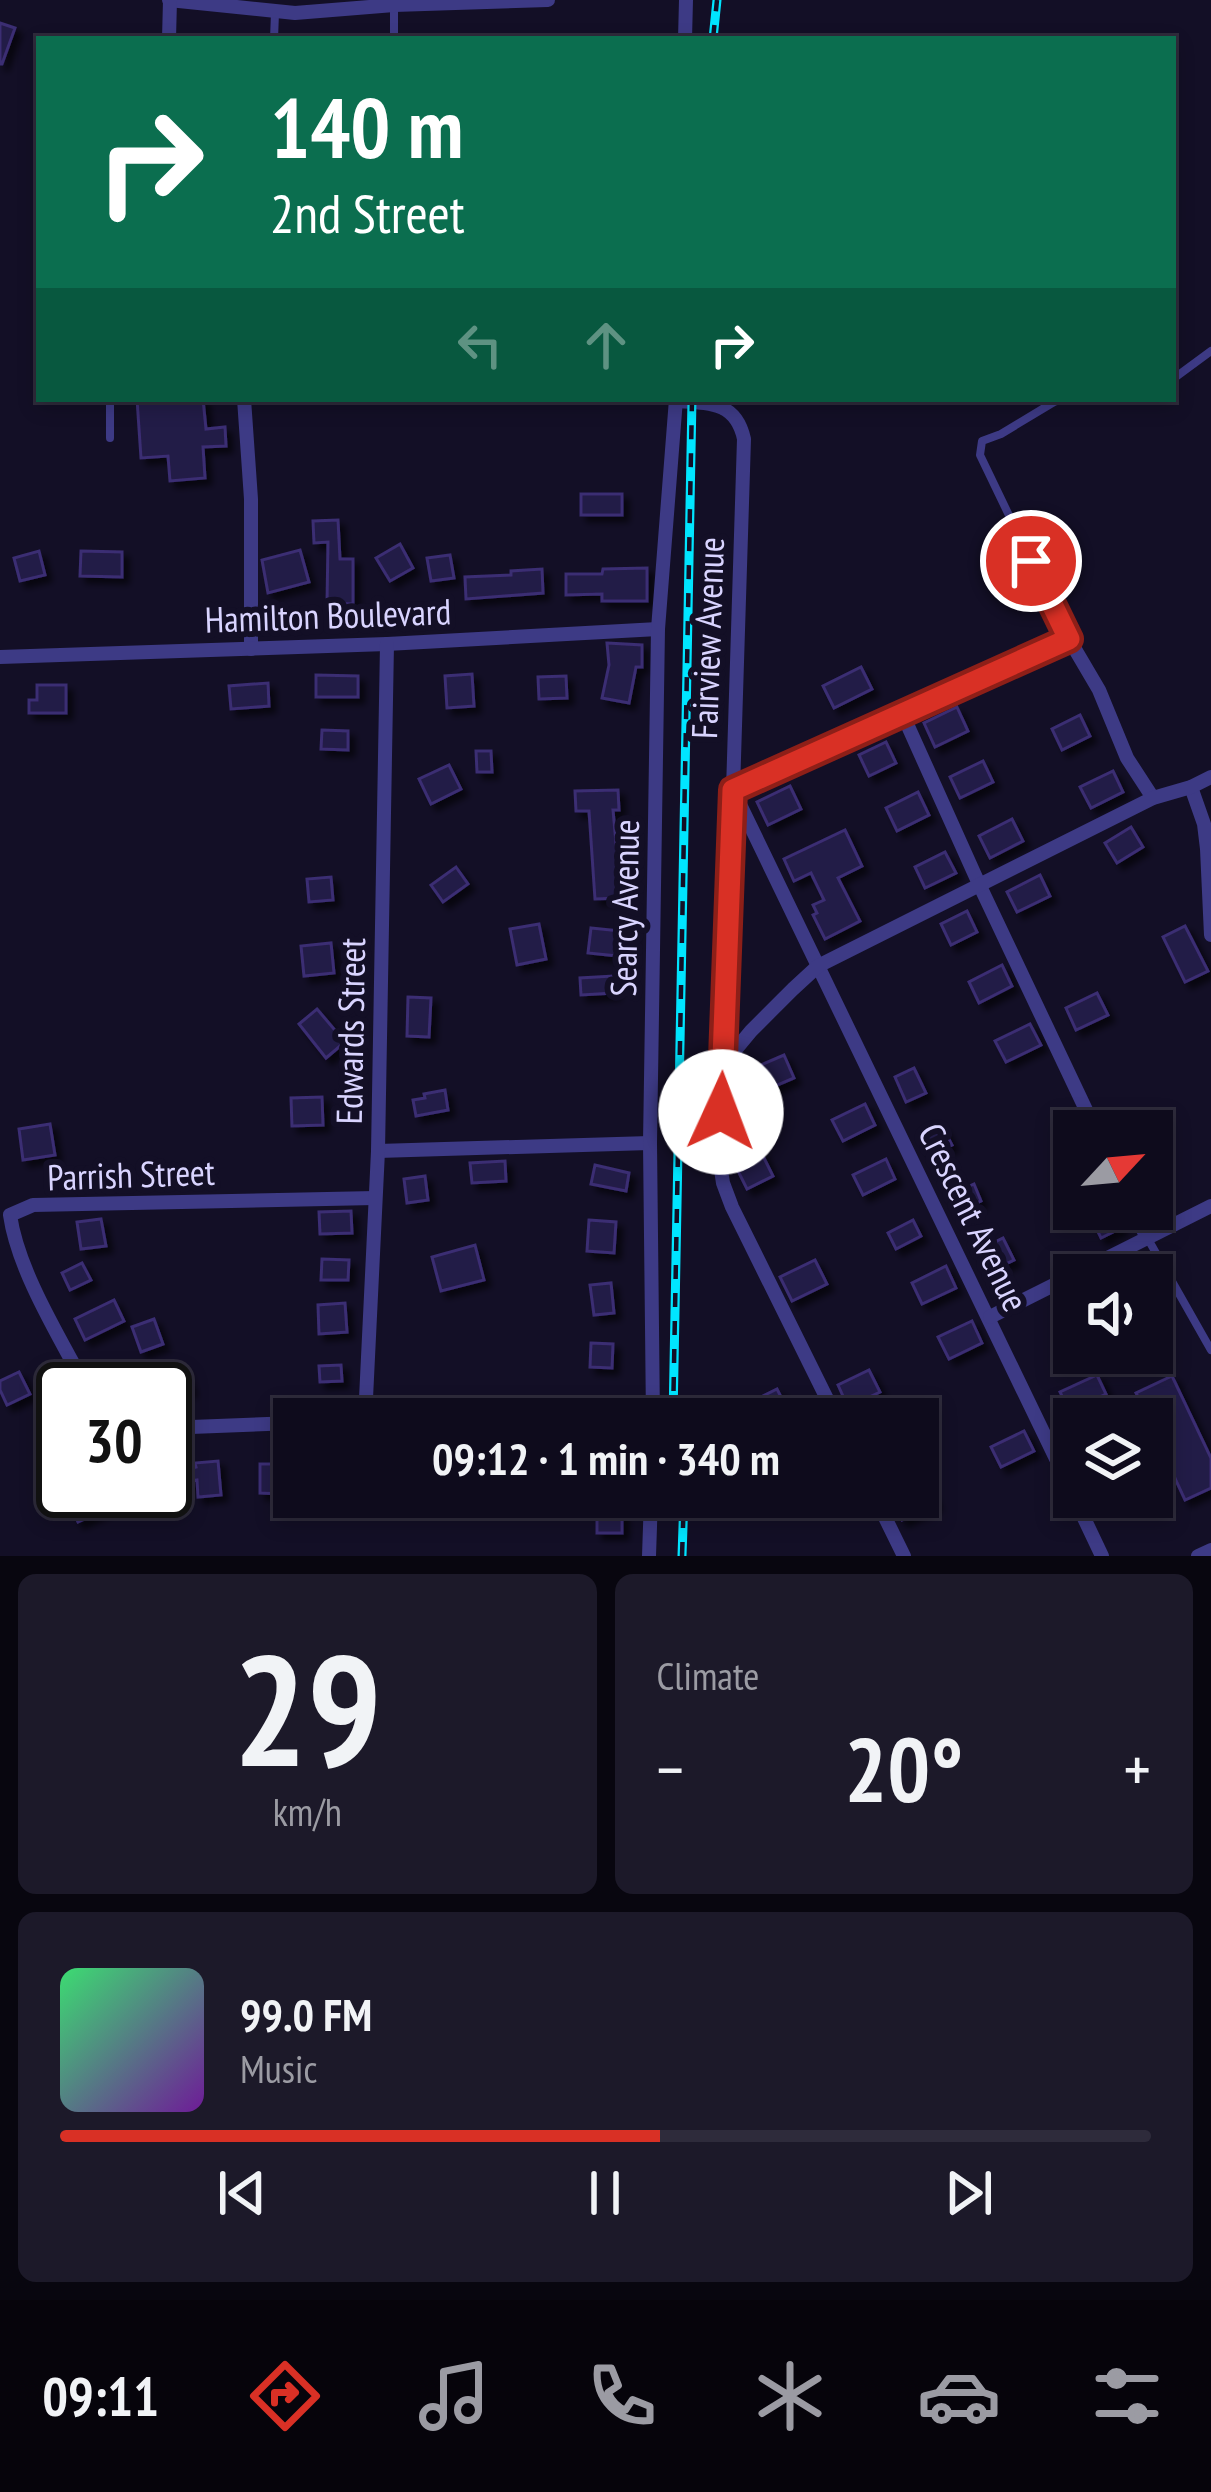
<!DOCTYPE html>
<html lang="en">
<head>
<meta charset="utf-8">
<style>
  body { margin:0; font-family:"PT Sans Narrow",sans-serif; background:#1c1929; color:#f1f3f6; height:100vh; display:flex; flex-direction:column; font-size:45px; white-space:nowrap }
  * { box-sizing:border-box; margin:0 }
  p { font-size:39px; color:#9b9ba3 }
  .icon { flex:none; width:66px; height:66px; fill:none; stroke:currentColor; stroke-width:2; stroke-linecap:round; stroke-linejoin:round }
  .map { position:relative; height:1556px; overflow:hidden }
  .drawer { display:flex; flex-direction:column; gap:18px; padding:18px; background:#08060f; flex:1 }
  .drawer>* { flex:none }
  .guide { position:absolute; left:36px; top:36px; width:1140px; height:366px; border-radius:0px; box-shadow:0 6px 18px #0003,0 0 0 3px #2e2b3b; background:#0b6e4f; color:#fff; overflow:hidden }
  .needle { width:78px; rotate:64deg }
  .fabs { position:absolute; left:1053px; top:1110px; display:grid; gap:24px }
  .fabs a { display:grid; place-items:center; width:120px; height:120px; border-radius:0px; background:#0e0b1c; box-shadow:0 6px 18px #0003,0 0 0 3px #2e2b3b; font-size:60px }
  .speed { position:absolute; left:36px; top:1362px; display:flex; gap:24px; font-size:60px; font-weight:700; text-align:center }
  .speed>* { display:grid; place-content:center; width:156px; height:156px; border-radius:50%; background:#0e0b1c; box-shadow:0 6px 18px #0003,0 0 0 3px #2e2b3b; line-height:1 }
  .speed .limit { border:6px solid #111; border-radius:18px; background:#fff; color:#111 }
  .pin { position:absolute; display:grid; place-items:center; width:102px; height:102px; color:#fff; margin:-51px; border:6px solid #fff; border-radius:50%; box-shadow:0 3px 12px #0007 }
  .me { position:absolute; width:132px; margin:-66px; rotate:2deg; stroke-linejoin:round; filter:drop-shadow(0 0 9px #0008) }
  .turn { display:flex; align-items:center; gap:42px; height:252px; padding:0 36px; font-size:54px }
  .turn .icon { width:156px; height:156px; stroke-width:2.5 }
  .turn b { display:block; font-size:84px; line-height:102px }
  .lanes { display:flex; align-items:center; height:114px; padding:0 36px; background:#0003; justify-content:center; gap:60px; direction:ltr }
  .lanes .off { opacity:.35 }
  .big { font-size:90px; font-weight:700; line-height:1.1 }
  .drawer .card { flex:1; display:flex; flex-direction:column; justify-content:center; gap:18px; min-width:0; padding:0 42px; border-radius:18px; background:#1c1929 }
  .drawer .dial { align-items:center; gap:0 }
  .dial b { font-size:156px; line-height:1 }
  .song { display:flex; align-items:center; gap:36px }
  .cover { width:144px; height:144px; border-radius:18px; background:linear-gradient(135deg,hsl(140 70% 55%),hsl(280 70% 35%)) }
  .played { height:12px; border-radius:6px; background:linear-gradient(90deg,#d93025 55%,#2e2b3b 55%) }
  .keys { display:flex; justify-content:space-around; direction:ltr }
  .heat { display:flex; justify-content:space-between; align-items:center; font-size:66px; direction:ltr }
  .drawer .tiles { flex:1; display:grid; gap:18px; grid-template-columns:1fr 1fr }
  .card:last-child { grid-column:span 2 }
  .trip { position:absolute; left:273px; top:1398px; width:666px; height:120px; border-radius:0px; background:#0e0b1c; box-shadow:0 6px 18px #0003,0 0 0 3px #2e2b3b; font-weight:700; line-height:120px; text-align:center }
  .menu { display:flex; height:192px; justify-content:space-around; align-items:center; background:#06040b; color:#9b9ba3 }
  .menu .icon { width:84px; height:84px }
  .menu .active { color:#d93025 }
  .menu b { font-size:54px; color:#f1f3f6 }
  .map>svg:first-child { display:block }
</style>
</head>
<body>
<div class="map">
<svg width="1211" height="1556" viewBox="0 0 1211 1556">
  <defs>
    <filter id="shadow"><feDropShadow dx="6" dy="6" stdDeviation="3" flood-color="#0009"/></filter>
  </defs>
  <rect width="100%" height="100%" fill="#130f26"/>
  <!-- building -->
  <g fill="#241b47" stroke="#3b2d73" stroke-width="3" filter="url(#shadow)">
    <polygon points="0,23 15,28 2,64 0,64"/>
    <polygon points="137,399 203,399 206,429 225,427 226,446 203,447 205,478 170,481 168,456 141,458"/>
    <rect x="581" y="494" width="41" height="21"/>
    <polygon points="338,520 340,559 353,559 353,604 327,603 328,542 314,543 313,521"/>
    <polygon points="400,544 413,568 390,581 376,558"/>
    <polygon points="300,550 309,582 268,593 262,560"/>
    <polygon points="39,551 45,575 20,581 14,558"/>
    <polygon points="81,551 122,552 122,577 80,576"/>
    <polygon points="450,555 454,578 431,581 427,558"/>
    <polygon points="647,568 647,601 602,601 602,594 566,595 566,574 602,574 603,569"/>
    <polygon points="542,569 543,593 466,599 465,577 511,575 511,571"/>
    <polygon points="607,643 642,645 642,667 636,667 629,703 602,698 609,665"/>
    <polygon points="861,667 872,689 834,708 823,686"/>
    <polygon points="472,674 474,706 447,708 445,676"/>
    <polygon points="316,675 358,676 358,697 316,697"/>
    <polygon points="566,676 567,698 539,699 538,677"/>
    <polygon points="268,683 269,706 231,709 229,686"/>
    <polygon points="37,685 66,685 66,713 29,713 29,700 37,700"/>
    <polygon points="957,707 968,731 935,747 924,723"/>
    <polygon points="1080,715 1090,736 1062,750 1052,729"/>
    <polygon points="322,730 348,731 348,750 321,749"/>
    <polygon points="886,742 896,763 869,776 859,755"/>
    <polygon points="476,751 491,751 492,772 477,772"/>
    <polygon points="983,761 993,782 960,798 950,777"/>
    <polygon points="449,765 461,789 431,804 419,779"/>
    <polygon points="1113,771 1123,792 1091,808 1080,787"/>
    <polygon points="790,786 801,809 768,825 757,802"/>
    <polygon points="618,790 619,810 613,810 621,898 595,899 589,811 576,811 575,791"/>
    <polygon points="918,792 929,815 897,831 886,808"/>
    <polygon points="1012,819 1023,841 990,858 979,836"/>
    <polygon points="1131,827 1143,847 1117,863 1105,843"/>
    <polygon points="845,830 862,866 838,878 860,921 825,939 813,915 817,913 813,905 824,900 811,873 794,881 784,859"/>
    <polygon points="945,852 956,873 925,888 915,867"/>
    <polygon points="456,867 468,884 443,902 431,885"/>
    <polygon points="1040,875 1050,896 1017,912 1007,892"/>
    <polygon points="331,877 333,900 309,902 307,879"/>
    <polygon points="967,911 977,932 951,945 941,924"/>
    <polygon points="539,924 546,959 517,965 510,929"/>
    <polygon points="1185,926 1208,971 1185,982 1163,937"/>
    <polygon points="591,928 631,932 628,957 588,953"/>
    <polygon points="331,943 334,973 304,976 301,946"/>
    <polygon points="1002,965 1012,986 979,1003 969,982"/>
    <polygon points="613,976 614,993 581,995 580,978"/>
    <polygon points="1097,993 1108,1015 1076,1030 1066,1008"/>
    <polygon points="408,997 431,998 429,1037 407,1036"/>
    <polygon points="317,1009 345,1042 326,1058 299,1024"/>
    <polygon points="1030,1024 1041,1045 1006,1062 995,1041"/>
    <polygon points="784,1055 794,1078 759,1093 749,1070"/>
    <polygon points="914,1068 926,1093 906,1102 895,1077"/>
    <polygon points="445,1090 448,1110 416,1116 413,1100 425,1098 424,1094"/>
    <polygon points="322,1097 323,1125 292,1126 291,1098"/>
    <polygon points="865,1104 875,1125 843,1141 832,1120"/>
    <polygon points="50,1124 55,1155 23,1160 19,1129"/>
    <polygon points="942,1126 952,1145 928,1156 919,1137"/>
    <polygon points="1074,1134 1074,1187 1053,1144"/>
    <polygon points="761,1152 773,1176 747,1189 735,1165"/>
    <polygon points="886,1159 895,1179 863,1195 853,1175"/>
    <polygon points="505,1161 506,1181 472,1183 470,1163"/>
    <polygon points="595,1165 629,1173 626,1191 591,1184"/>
    <polygon points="425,1176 428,1200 407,1203 404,1179"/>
    <polygon points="974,1184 981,1201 955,1213 947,1197"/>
    <polygon points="1087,1209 1112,1209 1121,1228 1101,1238"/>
    <polygon points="351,1211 352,1233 320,1234 319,1212"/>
    <polygon points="101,1219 106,1246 81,1249 77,1222"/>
    <polygon points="589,1220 616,1222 614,1253 587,1251"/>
    <polygon points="913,1220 921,1236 896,1249 888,1233"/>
    <polygon points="1003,1238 1014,1260 985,1274 975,1252"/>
    <polygon points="475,1245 484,1280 441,1291 432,1257"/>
    <polygon points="322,1259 349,1260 348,1280 321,1280"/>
    <polygon points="815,1260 827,1284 792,1301 780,1277"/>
    <polygon points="82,1263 91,1280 70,1290 62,1273"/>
    <polygon points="946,1266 956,1288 922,1304 912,1283"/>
    <polygon points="611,1283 614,1313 594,1315 590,1285"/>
    <polygon points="114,1300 124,1321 85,1340 75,1319"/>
    <polygon points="345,1303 347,1332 319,1334 318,1305"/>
    <polygon points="154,1319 163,1344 141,1352 132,1327"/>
    <polygon points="972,1321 982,1343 949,1359 938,1337"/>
    <polygon points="591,1343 613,1344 612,1368 590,1367"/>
    <polygon points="341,1365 342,1381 320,1382 319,1366"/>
    <polygon points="183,1367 190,1390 165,1397 165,1389 156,1389 153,1375"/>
    <polygon points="869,1370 880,1392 848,1407 838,1385"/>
    <polygon points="19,1372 30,1394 7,1405 0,1390 0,1381"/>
    <polygon points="1097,1375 1106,1394 1091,1401 1100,1419 1073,1419 1060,1392"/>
    <polygon points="1172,1376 1211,1458 1211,1488 1185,1500 1167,1461 1152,1468 1152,1419 1149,1419 1136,1393"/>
    <polygon points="777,1389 788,1411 772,1419 761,1397"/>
    <polygon points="1024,1431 1034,1451 1001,1467 991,1447"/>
    <polygon points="218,1461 221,1495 198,1497 197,1480 165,1485 165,1472 169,1478 177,1480 185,1476 187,1469 196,1467 195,1463"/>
    <polygon points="260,1464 281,1464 281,1494 260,1493"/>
    <polygon points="918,1468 935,1504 902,1520 890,1497 918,1497"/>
    <polygon points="72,1491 98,1491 106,1509 78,1522 65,1495"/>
    <rect x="597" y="1499" width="25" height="34"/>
  </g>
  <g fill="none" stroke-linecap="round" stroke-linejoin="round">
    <!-- lane -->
    <g stroke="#3d3a85" stroke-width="8">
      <polyline points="394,5 394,39"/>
      <polyline points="274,39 275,13"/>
      <polyline points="1173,379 1211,351"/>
      <polyline points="1064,399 1054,402 1001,434 982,441 980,455 1068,638"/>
      <polyline points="110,438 110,399"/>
      <polyline points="1148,1239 1211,1350"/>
    </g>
    <!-- street -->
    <g stroke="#3d3a85" stroke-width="14">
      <polyline points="169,0 295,13 394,5 548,0"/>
      <polyline points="169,39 170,0"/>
      <polyline points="685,39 686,0"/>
      <polyline points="244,399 251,499 251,649"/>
      <path d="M 676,401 C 708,403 736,401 744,439 L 733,790 L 1074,1496"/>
      <polyline points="0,657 387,644 658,629"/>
      <polyline points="903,715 979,884 1096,1131"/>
      <polyline points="1191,787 1204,824 1207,849 1211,935"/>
      <polyline points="722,1066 733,790 1069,639 1099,690 1127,758 1153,798"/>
      <polyline points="378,1151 650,1143"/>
      <polyline points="1133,1209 1147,1238"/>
      <polyline points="990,1317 1211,1206"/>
      <path d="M 87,1389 C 60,1338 18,1271 10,1215 L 33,1205 L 375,1198"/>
      <polyline points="364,1419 653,1419"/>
      <polyline points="365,1419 378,1151 387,644"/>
      <polyline points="653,1419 650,1143 658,629 676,399"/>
      <polyline points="837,1419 732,1207 723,1183 719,1157 722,1066 751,1031 793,989 818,966 1153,798 1191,787 1211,777"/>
      <polyline points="165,1428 294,1423"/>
      <polyline points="176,1429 176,1469"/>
      <polyline points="875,1497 904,1556"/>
      <polyline points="1074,1497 1102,1556"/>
      <polyline points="649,1556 651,1497"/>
      <polyline points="1198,1556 1211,1550"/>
    </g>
    <defs>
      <g id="rail">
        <polyline points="713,39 717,0"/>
        <polyline points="673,1419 692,399"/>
        <polyline points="682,1556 684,1497"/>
      </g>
    </defs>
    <!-- rail casing -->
    <use href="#rail" stroke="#00e5ff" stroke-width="9"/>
    <!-- rail -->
    <use href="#rail" stroke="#130f26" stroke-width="4.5" stroke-dasharray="14" stroke-linecap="butt"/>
  </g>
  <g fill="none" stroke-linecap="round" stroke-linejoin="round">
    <defs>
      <polyline id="route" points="721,1112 733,790 1069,639 1031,561"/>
    </defs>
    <!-- route casing -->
    <use href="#route" stroke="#8d1f18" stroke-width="30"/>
    <!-- route -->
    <use href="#route" stroke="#d93025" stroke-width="21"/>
  </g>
  <g text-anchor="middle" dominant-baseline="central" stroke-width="12" stroke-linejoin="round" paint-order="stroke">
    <!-- street labels -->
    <g font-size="36" fill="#d9d4ff" stroke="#130f26">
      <text transform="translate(328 615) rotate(-2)">Hamilton Boulevard</text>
      <text transform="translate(707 638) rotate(-88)">Fairview Avenue</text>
      <text transform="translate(624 908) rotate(-89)">Searcy Avenue</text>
      <text transform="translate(350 1031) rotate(-89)">Edwards Street</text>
      <text transform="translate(131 1174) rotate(-2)">Parrish Street</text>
      <text transform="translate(974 1217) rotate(64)">Crescent Avenue</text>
    </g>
  </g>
</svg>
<div class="fabs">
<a><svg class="needle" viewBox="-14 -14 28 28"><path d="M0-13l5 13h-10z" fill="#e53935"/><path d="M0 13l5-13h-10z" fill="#9b9ba3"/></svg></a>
<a><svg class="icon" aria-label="sound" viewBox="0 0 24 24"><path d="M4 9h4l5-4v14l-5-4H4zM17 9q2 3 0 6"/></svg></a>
<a><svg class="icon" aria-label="layers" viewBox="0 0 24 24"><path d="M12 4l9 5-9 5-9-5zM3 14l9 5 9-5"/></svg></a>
</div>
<div class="speed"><div class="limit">30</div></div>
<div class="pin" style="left:1031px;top:561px;background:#d93025"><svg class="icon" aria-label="arrive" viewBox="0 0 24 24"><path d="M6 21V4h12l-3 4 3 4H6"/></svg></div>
<svg class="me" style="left:721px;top:1112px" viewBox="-20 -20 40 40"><circle r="19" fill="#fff"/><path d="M0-13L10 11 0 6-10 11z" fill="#d93025"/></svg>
<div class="trip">09:12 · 1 min · 340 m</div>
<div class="guide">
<div class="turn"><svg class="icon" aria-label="right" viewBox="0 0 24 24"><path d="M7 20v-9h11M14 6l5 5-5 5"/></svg><div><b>140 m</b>2nd Street</div></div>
<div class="lanes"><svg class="icon off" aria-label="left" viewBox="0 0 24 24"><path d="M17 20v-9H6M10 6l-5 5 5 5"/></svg><svg class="icon off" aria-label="ahead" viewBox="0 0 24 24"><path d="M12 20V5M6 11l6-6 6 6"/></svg><svg class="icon" aria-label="right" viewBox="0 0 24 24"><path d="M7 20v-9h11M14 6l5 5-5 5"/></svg></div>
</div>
</div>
<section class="drawer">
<div class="tiles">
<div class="card dial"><b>29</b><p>km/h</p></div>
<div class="card"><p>Climate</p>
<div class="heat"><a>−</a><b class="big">20°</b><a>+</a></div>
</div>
<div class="card">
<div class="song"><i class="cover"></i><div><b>99.0 FM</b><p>Music</p></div></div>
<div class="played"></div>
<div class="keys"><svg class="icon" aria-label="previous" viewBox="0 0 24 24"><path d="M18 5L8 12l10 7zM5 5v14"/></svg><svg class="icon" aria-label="pause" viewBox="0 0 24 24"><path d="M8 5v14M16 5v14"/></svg><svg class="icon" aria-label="next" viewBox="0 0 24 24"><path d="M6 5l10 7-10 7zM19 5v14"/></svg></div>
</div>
</div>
</section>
<nav class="menu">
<b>09:11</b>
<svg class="icon active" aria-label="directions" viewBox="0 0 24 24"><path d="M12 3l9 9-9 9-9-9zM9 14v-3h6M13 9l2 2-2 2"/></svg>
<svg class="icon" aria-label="music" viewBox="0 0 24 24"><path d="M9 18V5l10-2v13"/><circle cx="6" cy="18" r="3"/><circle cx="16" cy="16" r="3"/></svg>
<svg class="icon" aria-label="phone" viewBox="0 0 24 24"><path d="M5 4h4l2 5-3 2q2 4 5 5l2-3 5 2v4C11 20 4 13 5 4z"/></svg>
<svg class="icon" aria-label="climate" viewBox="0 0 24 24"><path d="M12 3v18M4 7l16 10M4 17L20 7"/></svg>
<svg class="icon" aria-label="car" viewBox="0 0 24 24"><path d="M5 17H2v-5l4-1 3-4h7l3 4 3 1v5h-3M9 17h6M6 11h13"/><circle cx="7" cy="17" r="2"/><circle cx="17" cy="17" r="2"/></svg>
<svg class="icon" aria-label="filters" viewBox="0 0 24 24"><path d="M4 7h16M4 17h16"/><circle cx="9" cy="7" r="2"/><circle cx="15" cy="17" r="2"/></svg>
</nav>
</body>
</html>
